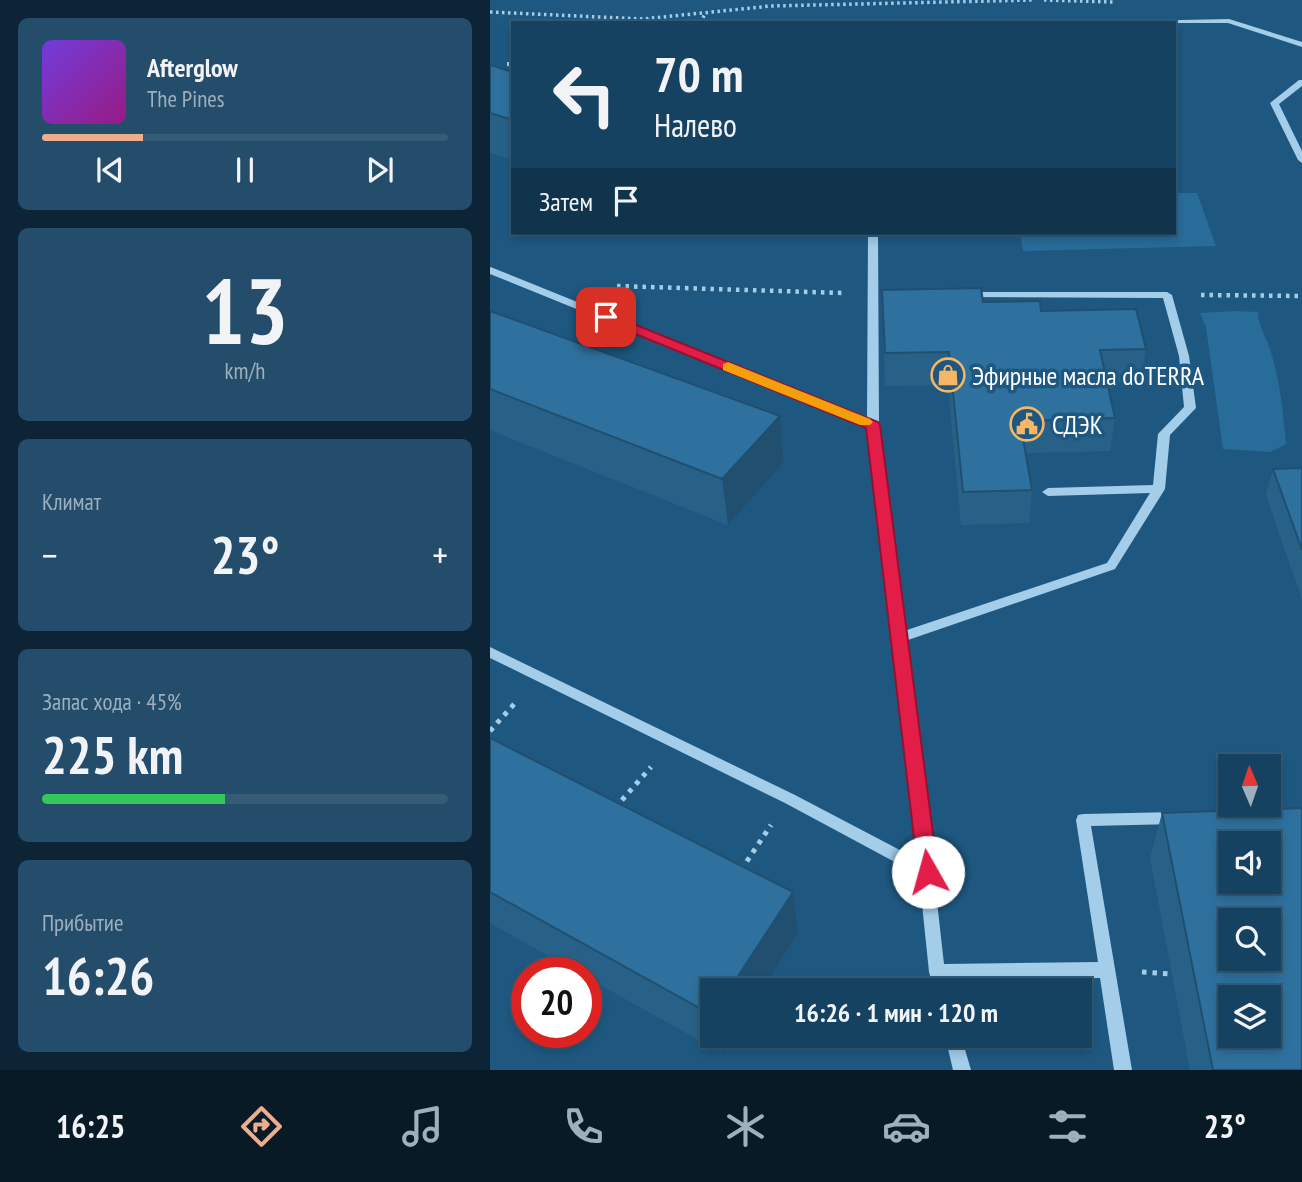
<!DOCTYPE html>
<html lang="ru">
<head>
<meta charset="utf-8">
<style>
  body { margin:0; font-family:"PT Sans Narrow",sans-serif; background:#234d6a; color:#f1f3f6; height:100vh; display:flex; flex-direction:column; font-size:26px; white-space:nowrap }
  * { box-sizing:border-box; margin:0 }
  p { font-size:23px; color:#9eb0bd }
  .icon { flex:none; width:38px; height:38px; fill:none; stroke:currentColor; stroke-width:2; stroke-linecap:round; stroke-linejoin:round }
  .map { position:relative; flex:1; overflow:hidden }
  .drawer { display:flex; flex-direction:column; gap:18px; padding:18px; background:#0c2435; width:490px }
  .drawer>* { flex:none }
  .top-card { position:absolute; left:21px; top:21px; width:665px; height:214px; border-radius:0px; box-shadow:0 4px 10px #0003,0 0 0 2px #355b76; background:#164261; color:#f1f3f6; overflow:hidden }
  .needle { width:46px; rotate:358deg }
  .tools { position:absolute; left:728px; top:754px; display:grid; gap:14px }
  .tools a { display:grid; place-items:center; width:63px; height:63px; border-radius:0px; background:#164261; box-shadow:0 4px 10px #0003,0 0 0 2px #355b76; font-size:35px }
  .speed { position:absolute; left:21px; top:957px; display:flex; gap:14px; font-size:35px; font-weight:700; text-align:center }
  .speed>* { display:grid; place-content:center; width:91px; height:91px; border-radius:50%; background:#164261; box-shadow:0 4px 10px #0003,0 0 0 2px #355b76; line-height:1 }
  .speed .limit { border:10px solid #d22; background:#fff; color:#111 }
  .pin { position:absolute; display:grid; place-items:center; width:60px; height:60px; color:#fff; margin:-30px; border-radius:14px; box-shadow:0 4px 10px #0006 }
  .me { position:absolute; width:77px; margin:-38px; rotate:353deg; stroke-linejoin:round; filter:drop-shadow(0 0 5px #0008) }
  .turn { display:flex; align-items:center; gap:24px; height:147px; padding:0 28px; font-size:32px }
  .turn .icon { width:91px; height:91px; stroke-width:2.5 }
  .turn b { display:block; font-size:49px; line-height:60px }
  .then { display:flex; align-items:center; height:66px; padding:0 28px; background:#0003; gap:14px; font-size:26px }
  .big { font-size:52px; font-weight:800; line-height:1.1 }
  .drawer .widget { flex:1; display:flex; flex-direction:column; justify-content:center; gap:10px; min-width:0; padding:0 24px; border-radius:10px; background:#234d6a }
  .drawer .dial { align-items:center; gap:0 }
  .dial b { font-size:91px; line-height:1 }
  .song { display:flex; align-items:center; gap:21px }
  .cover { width:84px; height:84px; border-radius:10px; background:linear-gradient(135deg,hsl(260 70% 55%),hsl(310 70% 35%)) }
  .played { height:7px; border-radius:4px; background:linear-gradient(90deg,#eead8d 25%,#355b76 25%) }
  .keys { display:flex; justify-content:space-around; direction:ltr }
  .heat { display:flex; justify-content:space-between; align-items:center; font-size:38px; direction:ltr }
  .charge { height:10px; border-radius:5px; background:linear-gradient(90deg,#34c759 45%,#355b76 0) }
  .trip { position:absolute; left:210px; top:978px; width:392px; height:70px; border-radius:0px; background:#164261; box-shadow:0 4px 10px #0003,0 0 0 2px #355b76; font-weight:800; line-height:70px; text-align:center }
  .tab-bar { display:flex; height:112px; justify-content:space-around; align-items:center; background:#091a27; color:#9eb0bd }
  .tab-bar .icon { width:49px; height:49px }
  .tab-bar .current { color:#eead8d }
  .tab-bar b { font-size:32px; color:#f1f3f6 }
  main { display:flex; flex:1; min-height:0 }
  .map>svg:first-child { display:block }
</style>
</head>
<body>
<main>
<section class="drawer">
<div class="widget">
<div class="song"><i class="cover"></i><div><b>Afterglow</b><p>The Pines</p></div></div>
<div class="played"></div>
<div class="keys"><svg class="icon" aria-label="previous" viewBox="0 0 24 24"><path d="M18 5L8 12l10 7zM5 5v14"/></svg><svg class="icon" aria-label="pause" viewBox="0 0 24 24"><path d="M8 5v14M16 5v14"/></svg><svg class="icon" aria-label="next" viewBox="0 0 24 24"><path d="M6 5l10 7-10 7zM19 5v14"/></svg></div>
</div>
<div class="widget dial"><b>13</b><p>km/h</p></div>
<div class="widget"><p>Климат</p>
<div class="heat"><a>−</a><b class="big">23°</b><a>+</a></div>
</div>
<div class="widget"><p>Запас хода · 45%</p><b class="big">225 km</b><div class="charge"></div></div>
<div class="widget"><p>Прибытие</p><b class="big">16:26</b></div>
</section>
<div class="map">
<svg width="812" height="1070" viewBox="0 0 812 1070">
  <rect width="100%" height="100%" fill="#1e5881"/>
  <!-- green -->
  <g fill="#286c99">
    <polygon points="684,193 707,193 726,246 533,251 530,233 684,233"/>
    <path d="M 745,311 L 768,312 C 768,326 776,336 780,349 C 790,380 793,412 796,444 L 780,452 L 733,449 L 716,327 L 710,313 Z"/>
  </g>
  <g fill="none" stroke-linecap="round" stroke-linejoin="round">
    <!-- path-far2 -->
    <g stroke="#a3cde9" stroke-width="3.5" stroke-dasharray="2.5 3.5" stroke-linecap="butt">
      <polyline points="554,0 623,2"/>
      <polyline points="0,12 153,19 281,6 543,0"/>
      <polyline points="157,20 171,23"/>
      <polyline points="210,23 215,14"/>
    </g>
    <!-- path-far1 -->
    <g stroke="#a3cde9" stroke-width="4.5" stroke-dasharray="3.5 5" stroke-linecap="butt">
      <polyline points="127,286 353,293"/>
      <polyline points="711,295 812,296"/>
    </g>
    <!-- path -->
    <g stroke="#a3cde9" stroke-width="5" stroke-dasharray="4.5 6" stroke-linecap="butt">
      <polyline points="0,731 26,702"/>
      <polyline points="125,808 161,767"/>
      <polyline points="251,870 281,825"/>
      <polyline points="652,972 682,974"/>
    </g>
    <!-- minor -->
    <g fill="#a3cde9" fill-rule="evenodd">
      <polygon points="739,19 812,42 812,47 738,23 639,23 643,21"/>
      <polygon points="17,62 23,62 23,67 17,66"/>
      <polygon points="809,80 812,80 812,86 789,104 812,151 812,163 808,160 780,103"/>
      <polygon points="378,233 388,233 389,425 417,630 617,563 660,493 558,496 552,492 558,488 663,485 668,434 694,407 689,356 673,298 478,297 474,296 474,292 677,292 682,295 699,356 706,408 680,435 675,489 625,569 418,640 443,867 446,872 444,875 454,964 608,962 586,820 588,815 593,814 686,812 691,813 693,818 691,823 686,824 601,826 642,1070 624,1070 610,978 457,980 460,990 444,990 439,972 429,875 295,803 0,658 0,647 305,795 427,859 404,637 378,427 0,274 0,267 3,268 377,419"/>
      <polygon points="455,1036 471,1036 481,1070 463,1070"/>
    </g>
  </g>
  <!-- wall -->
  <g fill="#286188">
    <polygon points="0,65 23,72 23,160 0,153"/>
    <polygon points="392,290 551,311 656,349 650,382 618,383 625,418 620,451 536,453 542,490 539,523 471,525 458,385 395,386"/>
    <polygon points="0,311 290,416 294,462 238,525 0,430"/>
    <polygon points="812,468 812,600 776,495 783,469"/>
    <polygon points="0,738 303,892 308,933 272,990 222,990 222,1036 242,1036 232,1053 96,977 96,973 89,973 0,923"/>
    <polygon points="672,813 812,1070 700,1070 660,858"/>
  </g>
  <!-- shaded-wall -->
  <g fill="#204f6f">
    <polygon points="290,416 294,462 238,525 232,479"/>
    <polygon points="303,892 308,933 272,990 239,990"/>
    <polygon points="228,1036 242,1036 232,1053"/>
  </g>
  <!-- building -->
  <g fill="#2e719e" stroke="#204f6f" stroke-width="2" fill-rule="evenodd">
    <polygon points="0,65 23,72 23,120 0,113"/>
    <polygon points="491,288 493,302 550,301 551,311 646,309 656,349 610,350 625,418 530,421 542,490 473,492 459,352 395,353 392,290"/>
    <polygon points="0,311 290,416 232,479 0,389"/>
    <polygon points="812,468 812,550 783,469"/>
    <polygon points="0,738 303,892 239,990 222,990 222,1015 0,892"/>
    <path d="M 812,808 L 812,1070 L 723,1070 L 672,813 ZM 740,844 L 779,844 L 779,882 L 740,882 ZM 740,920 L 779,920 L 779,959 L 740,959 ZM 740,998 L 779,998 L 779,1036 L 740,1036 Z"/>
  </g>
  <!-- route -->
  <polygon fill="#e11d48" stroke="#92132f" stroke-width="2" points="116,313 388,422 390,425 448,872 445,878 438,881 431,878 428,872 376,428 111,320 109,317"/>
  <!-- slow -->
  <polygon fill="#f59e0b" points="238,362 380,419 383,422 380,425 370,425 233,370 233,364"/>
  <!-- icons -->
  <defs>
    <symbol id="shop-ring" viewBox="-11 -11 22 22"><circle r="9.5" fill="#1e5881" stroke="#f7b663" stroke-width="1.5"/><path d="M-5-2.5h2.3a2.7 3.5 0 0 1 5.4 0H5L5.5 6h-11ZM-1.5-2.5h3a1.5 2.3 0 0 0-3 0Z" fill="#f7b663"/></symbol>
    <symbol id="civic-ring" viewBox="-11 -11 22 22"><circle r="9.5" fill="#1e5881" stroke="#f7b663" stroke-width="1.5"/><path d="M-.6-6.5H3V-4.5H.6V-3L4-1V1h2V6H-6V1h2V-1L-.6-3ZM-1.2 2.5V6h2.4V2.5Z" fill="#f7b663"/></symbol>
  </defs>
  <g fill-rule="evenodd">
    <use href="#shop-ring" x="439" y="356" width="38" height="38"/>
    <use href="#civic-ring" x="518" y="405" width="38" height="38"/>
  </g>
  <g text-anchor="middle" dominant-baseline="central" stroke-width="7" stroke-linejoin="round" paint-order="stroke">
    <!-- poi labels -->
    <g font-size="26" fill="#fff" stroke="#1e5881" text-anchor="start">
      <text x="482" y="375">Эфирные масла doTERRA</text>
      <text x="562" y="424">СДЭК</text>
    </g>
  </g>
</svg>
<div class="tools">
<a><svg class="needle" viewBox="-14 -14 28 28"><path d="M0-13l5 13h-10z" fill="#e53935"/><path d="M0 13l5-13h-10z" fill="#9eb0bd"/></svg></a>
<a><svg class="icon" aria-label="sound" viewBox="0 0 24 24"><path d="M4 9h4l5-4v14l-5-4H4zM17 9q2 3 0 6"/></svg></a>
<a><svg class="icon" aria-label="search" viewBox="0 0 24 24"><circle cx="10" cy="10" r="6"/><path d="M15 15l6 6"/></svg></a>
<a><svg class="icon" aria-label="layers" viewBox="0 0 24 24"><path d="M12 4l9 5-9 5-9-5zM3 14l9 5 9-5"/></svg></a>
</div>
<div class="speed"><div class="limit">20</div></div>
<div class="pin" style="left:116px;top:317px;background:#d93025"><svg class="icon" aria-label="arrive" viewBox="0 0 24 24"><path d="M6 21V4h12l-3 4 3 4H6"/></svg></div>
<svg class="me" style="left:438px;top:872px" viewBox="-20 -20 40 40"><circle r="19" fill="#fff"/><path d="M0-13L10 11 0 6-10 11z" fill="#e11d48"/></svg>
<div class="trip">16:26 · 1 мин · 120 m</div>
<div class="top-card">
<div class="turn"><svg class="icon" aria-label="left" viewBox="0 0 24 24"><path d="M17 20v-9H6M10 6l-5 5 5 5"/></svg><div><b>70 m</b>Налево</div></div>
<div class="then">Затем<svg class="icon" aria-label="arrive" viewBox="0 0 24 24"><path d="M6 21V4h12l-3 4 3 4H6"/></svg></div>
</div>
</div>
</main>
<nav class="tab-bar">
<b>16:25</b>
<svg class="icon current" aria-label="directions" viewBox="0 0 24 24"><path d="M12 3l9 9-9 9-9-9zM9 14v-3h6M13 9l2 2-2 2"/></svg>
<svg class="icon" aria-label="music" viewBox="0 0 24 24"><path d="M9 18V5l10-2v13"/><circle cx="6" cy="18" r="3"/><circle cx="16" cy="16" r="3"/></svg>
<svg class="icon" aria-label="phone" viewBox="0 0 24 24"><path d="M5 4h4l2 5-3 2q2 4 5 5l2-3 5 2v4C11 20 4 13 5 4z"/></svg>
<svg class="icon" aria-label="climate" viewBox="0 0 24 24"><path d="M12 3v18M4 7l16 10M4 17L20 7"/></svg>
<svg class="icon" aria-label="car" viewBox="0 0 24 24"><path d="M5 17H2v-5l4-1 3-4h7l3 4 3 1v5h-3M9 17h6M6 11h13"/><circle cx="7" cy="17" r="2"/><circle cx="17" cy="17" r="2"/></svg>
<svg class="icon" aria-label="filters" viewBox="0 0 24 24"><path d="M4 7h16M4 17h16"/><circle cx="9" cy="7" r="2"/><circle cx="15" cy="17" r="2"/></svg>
<b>23°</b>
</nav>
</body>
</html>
